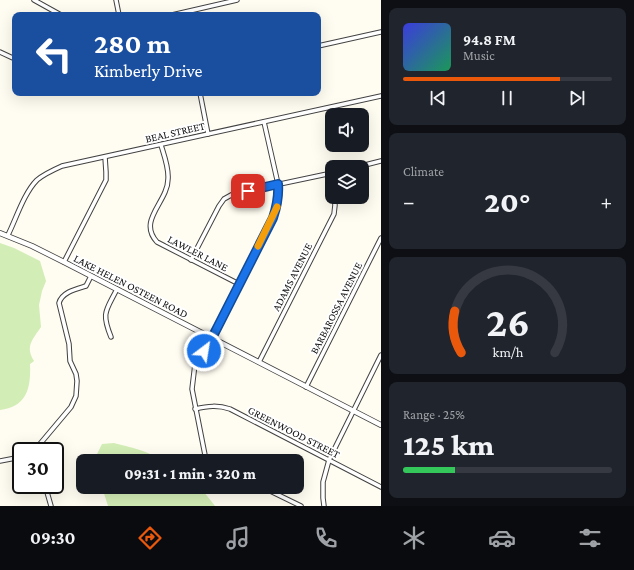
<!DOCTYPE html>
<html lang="en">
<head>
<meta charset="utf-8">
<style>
  body { margin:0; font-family:"Crimson Pro",serif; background:#20242c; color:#f1f3f6; height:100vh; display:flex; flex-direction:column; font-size:15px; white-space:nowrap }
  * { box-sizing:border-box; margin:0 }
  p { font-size:13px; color:#9ea1a6 }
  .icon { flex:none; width:22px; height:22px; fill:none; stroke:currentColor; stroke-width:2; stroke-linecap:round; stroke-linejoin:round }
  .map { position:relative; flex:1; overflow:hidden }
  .sheet { display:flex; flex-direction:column; gap:8px; padding:8px; background:#0d0f14; width:253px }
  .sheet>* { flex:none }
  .guide { position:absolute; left:12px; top:12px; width:309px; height:84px; border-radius:8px; box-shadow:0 4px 16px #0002; background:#1a4fa0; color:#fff; overflow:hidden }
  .tools { position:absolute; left:325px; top:108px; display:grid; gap:8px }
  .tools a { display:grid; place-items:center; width:44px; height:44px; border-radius:8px; background:#171b24; box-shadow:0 4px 16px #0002; font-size:20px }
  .speed { position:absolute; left:12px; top:442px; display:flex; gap:8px; font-size:20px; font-weight:700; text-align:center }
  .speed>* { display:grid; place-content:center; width:52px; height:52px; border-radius:50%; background:#171b24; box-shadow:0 4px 16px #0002; line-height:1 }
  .speed .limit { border:2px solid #111; border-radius:6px; background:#fff; color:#111 }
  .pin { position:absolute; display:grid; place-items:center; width:34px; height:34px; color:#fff; margin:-17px; border-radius:8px; box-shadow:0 2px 6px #0006 }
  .me { position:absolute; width:44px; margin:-22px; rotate:31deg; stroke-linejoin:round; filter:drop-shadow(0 0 3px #0008) }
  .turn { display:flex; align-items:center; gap:14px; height:84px; padding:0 16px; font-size:18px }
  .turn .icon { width:52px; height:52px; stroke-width:2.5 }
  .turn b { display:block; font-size:28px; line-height:34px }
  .big { font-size:30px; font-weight:800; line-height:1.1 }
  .sheet .widget { flex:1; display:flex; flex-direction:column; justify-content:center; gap:6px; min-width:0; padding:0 14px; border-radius:8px; background:#20242c }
  .sheet .dial { align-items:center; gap:0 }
  .dial svg { height:104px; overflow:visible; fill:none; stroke:#363941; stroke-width:7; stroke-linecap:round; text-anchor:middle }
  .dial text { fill:#f1f3f6; stroke:none }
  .song { display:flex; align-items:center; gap:12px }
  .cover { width:48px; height:48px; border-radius:6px; background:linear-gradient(135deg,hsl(240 70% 55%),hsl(150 70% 35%)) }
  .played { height:4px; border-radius:2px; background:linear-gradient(90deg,#ea580c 75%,#363941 75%) }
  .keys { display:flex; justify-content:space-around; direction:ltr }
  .heat { display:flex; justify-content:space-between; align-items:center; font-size:22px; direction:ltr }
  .charge { height:6px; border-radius:3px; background:linear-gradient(90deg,#34c759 25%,#363941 0) }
  .trip { position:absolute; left:76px; top:454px; width:228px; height:40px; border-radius:8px; background:#171b24; box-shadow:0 4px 16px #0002; font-weight:800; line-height:40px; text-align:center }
  .dock { display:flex; height:64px; justify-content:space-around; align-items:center; background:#090b0e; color:#9ea1a6 }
  .dock .icon { width:28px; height:28px }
  .dock .selected { color:#ea580c }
  .dock b { font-size:18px; color:#f1f3f6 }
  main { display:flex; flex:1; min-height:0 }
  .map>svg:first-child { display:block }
</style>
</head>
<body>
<main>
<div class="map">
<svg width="381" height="506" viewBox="0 0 381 506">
  <rect width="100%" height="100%" fill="#fffcf1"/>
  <!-- green -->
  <g fill="#d3edb6">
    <path d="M 0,243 L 14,248 L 40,261 L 46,281 L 42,291 L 39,305 L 41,327 C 32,340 25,347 34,361 L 30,364 C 31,388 27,407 0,410 Z"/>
    <path d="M 114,443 C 128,447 151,451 161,461 L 96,461 L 95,458 L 102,444 Z"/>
    <polygon points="102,487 200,487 215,506 108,506"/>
  </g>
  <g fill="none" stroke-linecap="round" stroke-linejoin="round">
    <defs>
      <g id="minor">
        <polyline points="34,0 61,15"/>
        <polyline points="116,0 119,15"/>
        <polyline points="172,15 237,0"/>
        <polyline points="318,46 381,32"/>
        <polyline points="0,52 15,59"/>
        <polyline points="87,93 100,93"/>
        <polyline points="200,93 208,134"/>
        <path d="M 161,145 C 164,155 169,168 168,179 C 168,202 137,220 157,242 L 239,284"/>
        <polyline points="357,167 381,161"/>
        <polyline points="330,173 332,185"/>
        <path d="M 8,235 C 16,219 24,193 37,180 C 44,174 53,170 62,166 L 381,96"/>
        <polyline points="191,260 219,206 224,199 233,194 332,173"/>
        <polyline points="64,262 106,180 106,172 105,157"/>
        <path d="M 111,337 C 101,312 106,311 117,289"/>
        <polyline points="259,362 334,214 335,205 334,197"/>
        <polyline points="306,387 381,238"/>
        <path d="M 195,409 C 208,406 218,405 230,409 L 381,487"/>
        <path d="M 34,451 L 71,407 L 76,396 L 77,381 L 76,374 L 70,361 L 69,344 L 59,303 C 62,292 76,289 86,286 L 91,276"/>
        <polyline points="0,461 21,457"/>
        <path d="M 210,461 L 205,455 L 192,389 L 195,364 L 212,338 L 273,218 C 277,206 279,197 278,184 L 264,122"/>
        <polyline points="45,485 51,506"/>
        <polyline points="262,487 301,506"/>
        <polyline points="324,506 323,498 323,482 329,460 381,355"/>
      </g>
      <polyline id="tertiary" points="0,233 32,246 64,262 381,425"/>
    </defs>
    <!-- minor casing -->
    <use href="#minor" stroke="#424242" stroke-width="5.5"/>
    <!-- tertiary casing -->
    <use href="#tertiary" stroke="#424242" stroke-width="6"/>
    <!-- minor -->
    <use href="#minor" stroke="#fff" stroke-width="3.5"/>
    <!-- tertiary -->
    <use href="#tertiary" stroke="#fff" stroke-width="4.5"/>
  </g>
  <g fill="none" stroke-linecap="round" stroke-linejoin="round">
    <defs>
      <path id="route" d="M 204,351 L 212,338 L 273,218 C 277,206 279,197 278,184 L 248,191"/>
    </defs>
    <!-- route casing -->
    <use href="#route" stroke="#114b97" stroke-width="10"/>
    <!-- route -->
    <use href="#route" stroke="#1a73e8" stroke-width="7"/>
    <!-- slow -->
    <polyline stroke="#f59e0b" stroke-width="7" points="258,246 277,207"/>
  </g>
  <g text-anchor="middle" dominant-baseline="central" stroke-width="4" stroke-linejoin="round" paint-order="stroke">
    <!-- street labels -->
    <g font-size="11" fill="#0f0f0f" stroke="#fff">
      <text transform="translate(175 132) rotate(-13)">BEAL STREET</text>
      <text transform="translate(198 253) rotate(27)">LAWLER LANE</text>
      <text transform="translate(292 277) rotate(-63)">ADAMS AVENUE</text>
      <text transform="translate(131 286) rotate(27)">LAKE HELEN OSTEEN ROAD</text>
      <text transform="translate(336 308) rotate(-63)">BARBAROSSA AVENUE</text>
      <text transform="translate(294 432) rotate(27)">GREENWOOD STREET</text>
    </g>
  </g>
</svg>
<div class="tools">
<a><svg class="icon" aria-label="sound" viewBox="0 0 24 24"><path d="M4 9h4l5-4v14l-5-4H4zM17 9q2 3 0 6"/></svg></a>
<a><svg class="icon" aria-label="layers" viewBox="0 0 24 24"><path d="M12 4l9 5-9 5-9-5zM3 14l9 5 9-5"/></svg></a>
</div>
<div class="speed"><div class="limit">30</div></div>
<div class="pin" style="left:248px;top:191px;background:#d93025"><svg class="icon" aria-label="arrive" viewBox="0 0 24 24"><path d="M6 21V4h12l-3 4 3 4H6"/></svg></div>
<svg class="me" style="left:204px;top:351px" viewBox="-20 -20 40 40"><circle r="17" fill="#1a73e8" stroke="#fff" stroke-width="3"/><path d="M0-11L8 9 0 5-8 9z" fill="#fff"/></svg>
<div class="trip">09:31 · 1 min · 320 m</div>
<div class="guide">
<div class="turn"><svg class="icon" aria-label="left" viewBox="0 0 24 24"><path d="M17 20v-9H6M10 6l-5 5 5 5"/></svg><div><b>280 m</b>Kimberly Drive</div></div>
</div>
</div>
<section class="sheet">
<div class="widget">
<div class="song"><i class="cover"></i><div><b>94.8 FM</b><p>Music</p></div></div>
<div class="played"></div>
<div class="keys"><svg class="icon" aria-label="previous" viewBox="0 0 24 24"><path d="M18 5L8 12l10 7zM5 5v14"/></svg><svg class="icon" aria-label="pause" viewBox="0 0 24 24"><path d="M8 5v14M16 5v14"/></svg><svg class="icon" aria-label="next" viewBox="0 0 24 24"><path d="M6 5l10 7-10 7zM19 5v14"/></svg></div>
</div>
<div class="widget"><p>Climate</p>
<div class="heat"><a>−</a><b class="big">20°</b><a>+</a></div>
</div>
<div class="widget dial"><svg viewBox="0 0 100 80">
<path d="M14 69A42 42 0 1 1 86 69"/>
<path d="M14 69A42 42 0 0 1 9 37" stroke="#ea580c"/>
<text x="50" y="56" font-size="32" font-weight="700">26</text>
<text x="50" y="72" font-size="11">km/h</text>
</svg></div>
<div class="widget"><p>Range · 25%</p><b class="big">125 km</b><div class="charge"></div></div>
</section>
</main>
<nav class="dock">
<b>09:30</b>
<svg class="icon selected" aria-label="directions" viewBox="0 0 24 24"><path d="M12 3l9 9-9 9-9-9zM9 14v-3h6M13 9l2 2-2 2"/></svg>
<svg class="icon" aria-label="music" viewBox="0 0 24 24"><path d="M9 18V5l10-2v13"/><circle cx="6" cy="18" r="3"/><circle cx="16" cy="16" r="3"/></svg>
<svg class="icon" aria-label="phone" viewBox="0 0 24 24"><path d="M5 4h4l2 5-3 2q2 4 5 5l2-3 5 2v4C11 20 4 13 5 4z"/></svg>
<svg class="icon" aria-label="climate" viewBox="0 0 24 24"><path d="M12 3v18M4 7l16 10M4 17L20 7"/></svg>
<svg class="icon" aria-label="car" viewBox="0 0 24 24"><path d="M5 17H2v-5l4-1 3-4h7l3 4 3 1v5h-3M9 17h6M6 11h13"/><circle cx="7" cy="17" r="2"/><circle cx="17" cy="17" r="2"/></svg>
<svg class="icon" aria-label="filters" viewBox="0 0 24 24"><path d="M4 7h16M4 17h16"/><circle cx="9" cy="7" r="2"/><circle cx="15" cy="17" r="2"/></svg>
</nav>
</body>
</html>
